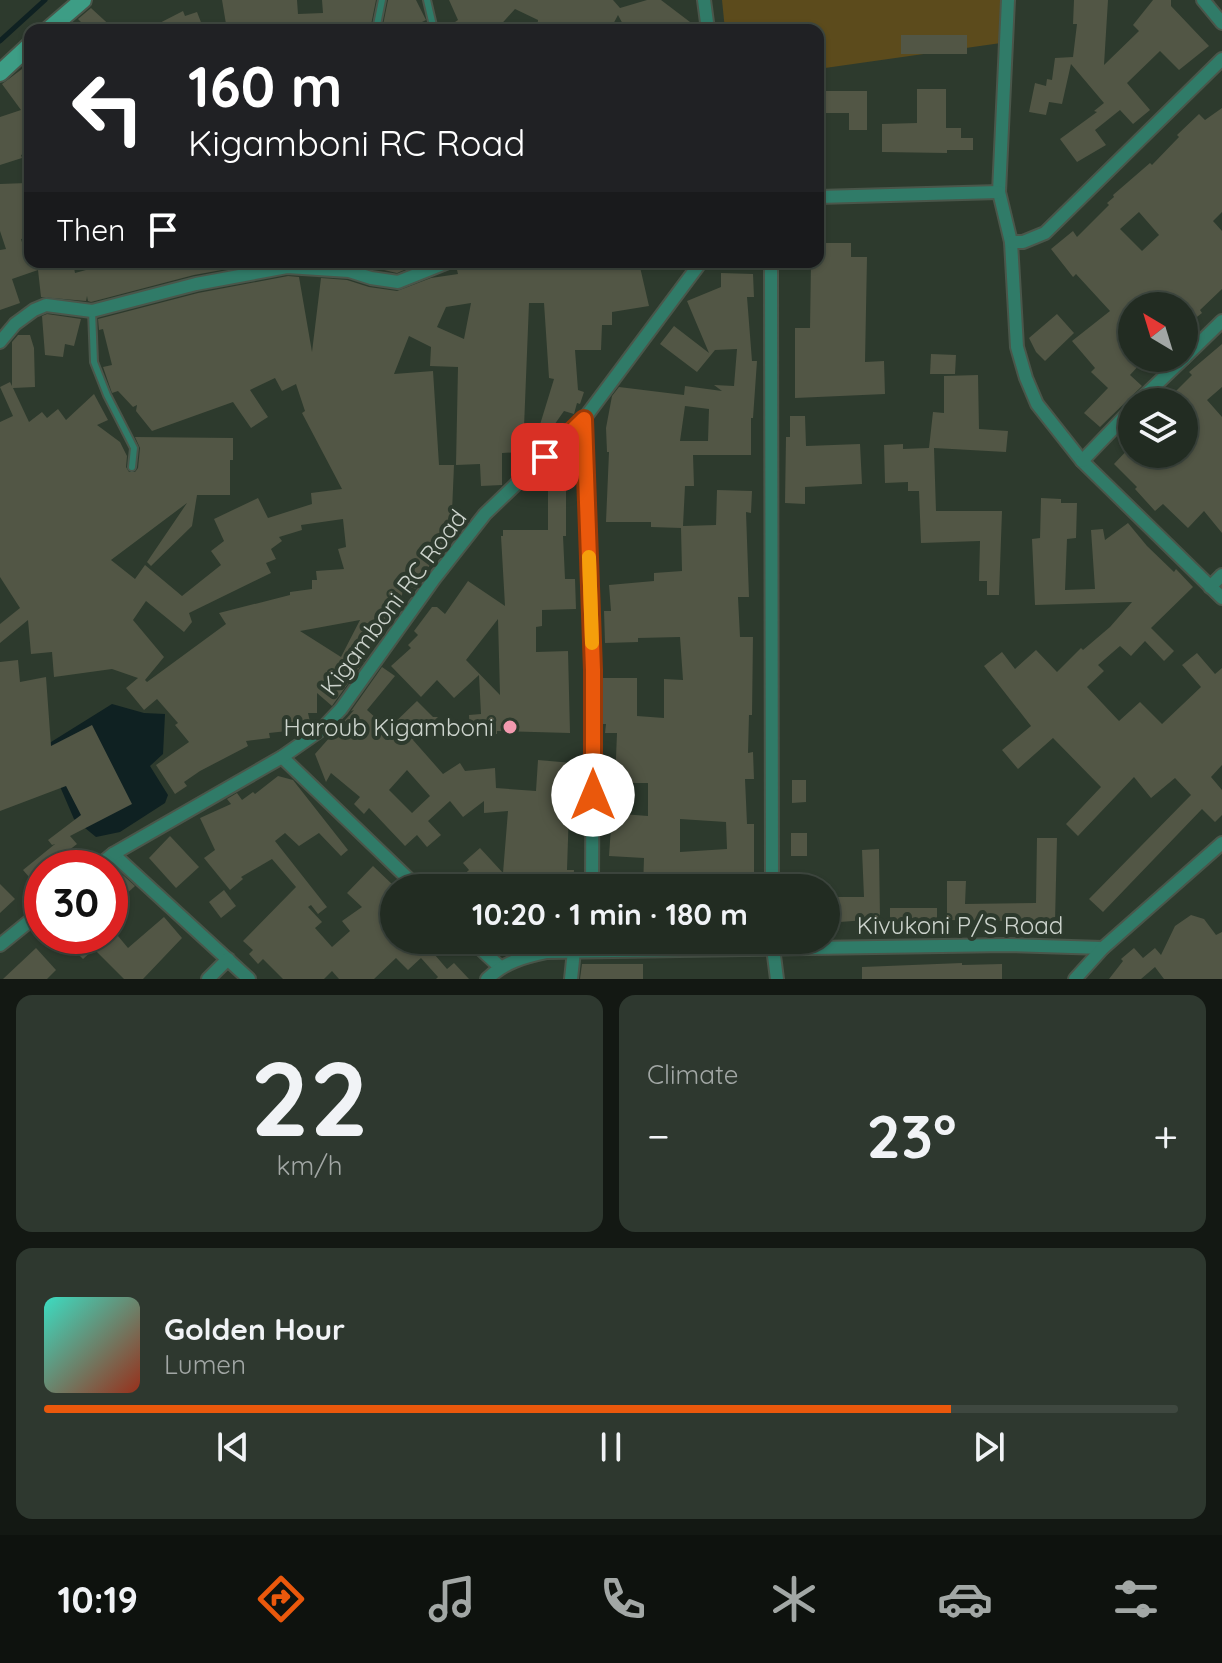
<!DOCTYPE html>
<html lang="en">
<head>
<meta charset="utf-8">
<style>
  body { margin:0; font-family:Quicksand,sans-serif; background:#2e382f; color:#f1f3f6; height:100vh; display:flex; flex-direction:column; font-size:30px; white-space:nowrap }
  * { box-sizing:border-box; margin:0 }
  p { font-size:26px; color:#a2a7a5 }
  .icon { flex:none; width:44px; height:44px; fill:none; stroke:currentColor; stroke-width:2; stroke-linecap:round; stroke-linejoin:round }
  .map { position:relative; height:979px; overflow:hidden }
  .drawer { display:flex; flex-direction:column; gap:16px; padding:16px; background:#131813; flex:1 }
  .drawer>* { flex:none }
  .hud { position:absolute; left:24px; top:24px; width:800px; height:244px; border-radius:16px; box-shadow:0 2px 6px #0004,0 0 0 2px #3f4840; background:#202124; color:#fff; overflow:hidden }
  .needle { width:52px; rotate:322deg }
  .tools { position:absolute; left:1118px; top:292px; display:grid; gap:16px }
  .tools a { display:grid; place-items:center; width:80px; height:80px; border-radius:50%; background:#222c22; box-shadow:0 2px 6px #0004,0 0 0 2px #3f4840; font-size:40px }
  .speed { position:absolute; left:24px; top:850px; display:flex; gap:16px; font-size:40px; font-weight:700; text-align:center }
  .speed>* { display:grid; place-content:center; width:104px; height:104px; border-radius:50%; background:#222c22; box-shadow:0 2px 6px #0004,0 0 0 2px #3f4840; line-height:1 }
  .speed .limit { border:12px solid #d22; background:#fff; color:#111 }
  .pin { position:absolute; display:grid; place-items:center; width:68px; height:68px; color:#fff; margin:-34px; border-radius:16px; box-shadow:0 4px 12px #0006 }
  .me { position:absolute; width:88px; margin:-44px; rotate:0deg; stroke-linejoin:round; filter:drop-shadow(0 0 6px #0008) }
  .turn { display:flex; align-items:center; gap:28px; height:168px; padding:0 32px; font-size:36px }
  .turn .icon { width:104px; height:104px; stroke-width:2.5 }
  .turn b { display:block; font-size:56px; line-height:68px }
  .then { display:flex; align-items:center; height:76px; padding:0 32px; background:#0003; gap:16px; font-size:30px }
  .big { font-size:60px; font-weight:800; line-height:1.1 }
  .drawer .card { flex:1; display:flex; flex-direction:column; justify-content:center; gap:12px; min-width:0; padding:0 28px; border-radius:16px; background:#2e382f }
  .drawer .dial { align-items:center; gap:0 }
  .dial b { font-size:104px; line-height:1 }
  .song { display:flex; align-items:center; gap:24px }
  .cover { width:96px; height:96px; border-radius:12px; background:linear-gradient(135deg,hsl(170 70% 55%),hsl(10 70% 35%)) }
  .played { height:8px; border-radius:4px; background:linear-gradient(90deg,#ea580c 80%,#3f4840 80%) }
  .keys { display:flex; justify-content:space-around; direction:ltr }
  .heat { display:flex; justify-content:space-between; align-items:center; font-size:44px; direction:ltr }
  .drawer .tiles { flex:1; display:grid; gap:16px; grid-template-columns:1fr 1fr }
  .card:last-child { grid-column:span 2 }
  .trip { position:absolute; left:380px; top:874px; width:460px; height:80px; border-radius:40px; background:#222c22; box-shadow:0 2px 6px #0004,0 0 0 2px #3f4840; font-weight:800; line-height:80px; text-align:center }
  .tab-bar { display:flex; height:128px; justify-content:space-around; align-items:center; background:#0e120e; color:#a2a7a5 }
  .tab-bar .icon { width:56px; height:56px }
  .tab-bar .selected { color:#ea580c }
  .tab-bar b { font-size:36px; color:#f1f3f6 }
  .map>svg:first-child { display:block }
</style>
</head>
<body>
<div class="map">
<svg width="1222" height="979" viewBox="0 0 1222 979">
  <rect width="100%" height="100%" fill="#2d3a2d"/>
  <!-- green -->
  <polygon fill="#5c4b1c" points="722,0 1001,0 1001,43 818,69 818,30 725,30"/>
  <!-- water -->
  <polygon fill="#0f2122" points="112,704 144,713 165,714 163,754 150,766 168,795 165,803 120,832 96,837 74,819 43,747"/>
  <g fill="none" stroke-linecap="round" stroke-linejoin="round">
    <!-- stream -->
    <polyline stroke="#0f2122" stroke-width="5" points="0,41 45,0"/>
  </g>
  <!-- building -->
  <g fill="#525645" fill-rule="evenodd">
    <polygon points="222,0 297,0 298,14 323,13 322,0 376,0 370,30 227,30"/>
    <polygon points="388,0 416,0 426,20 422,22 426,30 382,30"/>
    <polygon points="449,0 613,0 620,8 647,0 661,0 690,22 684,30 626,30 618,15 610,30 537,30 538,20 515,9 496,30 462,30 455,22 458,20"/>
    <polygon points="1074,0 1108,0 1104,65 1139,31 1133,25 1153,0 1171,0 1171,6 1209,46 1179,70 1160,51 1127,83 1150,110 1133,124 1120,110 1095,130 1106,145 1077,162 1060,139 1097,112 1094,111 1104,103 1071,64 1062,104 1049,102 1046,115 1029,112 1035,83 1046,86 1047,79 1052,80 1055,58 1073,57 1077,24 1073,24"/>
    <polygon points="91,8 92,9 115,30 72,30 81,22 78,19"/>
    <polygon points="183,11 185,16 197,12 204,30 146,30"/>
    <rect x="901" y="35" width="66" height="19"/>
    <polygon points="30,63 30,152 21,155 22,158 0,165 0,117 21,110 2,84"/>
    <polygon points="917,89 946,89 946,128 961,128 961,138 973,138 973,150 947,150 947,153 882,152 882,124 917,123"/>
    <polygon points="818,91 867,91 867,130 849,130 849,113 818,113"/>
    <path d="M 1222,108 L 1222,212 L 1213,221 L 1222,231 L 1222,289 L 1200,310 L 1202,313 L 1184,327 L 1184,306 L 1132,306 L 1132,358 L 1141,363 L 1130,375 L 1142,386 L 1100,427 L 1084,413 L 1108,388 L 1091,372 L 1095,368 L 1072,341 L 1110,311 L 1076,274 L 1073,277 L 1051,249 L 1073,231 L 1077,237 L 1109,205 L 1107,203 L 1114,197 L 1113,195 L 1150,163 L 1152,165 L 1179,137 L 1177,135 L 1199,114 L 1205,120 ZM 1139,212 L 1159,235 L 1142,251 L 1120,229 Z"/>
    <polygon points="27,183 30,238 21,239 28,262 73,262 75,273 115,262 265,262 194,275 91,302 88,301 87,296 86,301 41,297 38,270 12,279 20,303 0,310 0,250 6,249 0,231 0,184"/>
    <polygon points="823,243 851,243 851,257 867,257 865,362 884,361 885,394 795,398 795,328 810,328 811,262 818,262 818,255 823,255"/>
    <polygon points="349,262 410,262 409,268 397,273"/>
    <path d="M 476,262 L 633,262 L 634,268 L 640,267 L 649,306 L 612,312 L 612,325 L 602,325 L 601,350 L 575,350 L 578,390 L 584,392 L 580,404 L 577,403 L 574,414 L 564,411 L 533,455 L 531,454 L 554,379 L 549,378 L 544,303 L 529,303 L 523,452 L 502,453 L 502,485 L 481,486 L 480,464 L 456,465 L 458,367 L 430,366 L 431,347 L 409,336 L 394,374 L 433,371 L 439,465 L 454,465 L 452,512 L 458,519 L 437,538 L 445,545 L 432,560 L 424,577 L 420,576 L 416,589 L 404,585 L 401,600 L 392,598 L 384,624 L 376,622 L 361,652 L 368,656 L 334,703 L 332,706 L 317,693 L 317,713 L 308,713 L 311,726 L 306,729 L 269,733 L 270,738 L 246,741 L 248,746 L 200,771 L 184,782 L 187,786 L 175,794 L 156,765 L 189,742 L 175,725 L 178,723 L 157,699 L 144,710 L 126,688 L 138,678 L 112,669 L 54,677 L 52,652 L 31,654 L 28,620 L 0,643 L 0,624 L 20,608 L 0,577 L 0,422 L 13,416 L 0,387 L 10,382 L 12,386 L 12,342 L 18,335 L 30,335 L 34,348 L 35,387 L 13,388 L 29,422 L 42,412 L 47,418 L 58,409 L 66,420 L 94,394 L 108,420 L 97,425 L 120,442 L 127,456 L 126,467 L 129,472 L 135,472 L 138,468 L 140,448 L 135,437 L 233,438 L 233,460 L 230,460 L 230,495 L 197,495 L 192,526 L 151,566 L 147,562 L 187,503 L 111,560 L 135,579 L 145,565 L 182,596 L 221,565 L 211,551 L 224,541 L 214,519 L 258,498 L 268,518 L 312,504 L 311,493 L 342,489 L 302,413 L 305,411 L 296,384 L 282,391 L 275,378 L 250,390 L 268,417 L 251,428 L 233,402 L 152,431 L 136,411 L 137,405 L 133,407 L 118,391 L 112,393 L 103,367 L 112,365 L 103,329 L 99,330 L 98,319 L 198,293 L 288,276 L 299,277 L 312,352 L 321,278 L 347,280 L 369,287 L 397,291 L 431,278 L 458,274 L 457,270 ZM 471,303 L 464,339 L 437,327 L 446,307 ZM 343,519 L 346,547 L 338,549 L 344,569 L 316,571 L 317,580 L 312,580 L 312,589 L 290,592 L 290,595 L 219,613 L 226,624 L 147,682 L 145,680 L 164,657 L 133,620 L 146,601 L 184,632 L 192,622 L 189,613 L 271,573 L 266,563 L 276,559 L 271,549 L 282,541 L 279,537 L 302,530 L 301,525 ZM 360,620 L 341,657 L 300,631 Z"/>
    <path d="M 721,273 L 753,274 L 754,297 L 747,297 L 752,361 L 757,361 L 753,418 L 751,418 L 751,455 L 693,455 L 694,486 L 685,486 L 683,526 L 716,525 L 717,490 L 752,491 L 751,513 L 746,512 L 749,597 L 738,597 L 740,637 L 753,637 L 752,715 L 749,715 L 748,753 L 753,752 L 754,779 L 745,779 L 747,824 L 754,824 L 754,888 L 643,888 L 644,858 L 609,856 L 611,827 L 602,826 L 605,785 L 624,786 L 622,814 L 648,816 L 648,783 L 615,783 L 617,733 L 605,733 L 606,724 L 602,724 L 603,678 L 637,678 L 637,716 L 664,718 L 664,679 L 683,680 L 680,637 L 638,638 L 638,642 L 605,643 L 604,611 L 611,611 L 609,585 L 654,581 L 654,573 L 682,571 L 681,528 L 651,527 L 651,522 L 606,522 L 609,452 L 607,452 L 606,428 L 612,396 L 619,387 L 684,395 L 685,386 L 722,391 L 714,385 L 734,386 L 737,349 L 715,350 L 697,372 L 660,344 L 674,326 L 709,353 L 687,301 L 721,287 ZM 685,406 L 709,409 L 708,441 L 680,441 ZM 680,819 L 726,822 L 727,849 L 680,852 Z"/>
    <polygon points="47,314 81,319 74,346 65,344 63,357 45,355 42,316"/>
    <polygon points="1057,314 1074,333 1045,361 1036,352 1029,338"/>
    <polygon points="1222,344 1222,387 1207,400 1222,417 1222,533 1204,511 1188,528 1163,504 1155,511 1135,489 1137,487 1114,464 1132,445 1132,454 1184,454 1184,402 1165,402 1192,375 1189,372"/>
    <polygon points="931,354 956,355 955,374 930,374"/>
    <polygon points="978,375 979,429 1008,431 1006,452 934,448 936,511 1002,511 999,595 987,595 987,581 979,581 980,541 921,543 919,491 908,491 908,482 885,483 884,445 903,444 903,449 929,448 933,412 944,413 944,376"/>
    <polygon points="790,416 805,416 806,446 860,444 862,484 805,487 805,504 785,503 786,437 790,437"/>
    <path d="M 548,468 L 566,468 L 566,536 L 563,536 L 565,579 L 575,579 L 576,609 L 542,610 L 542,626 L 536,627 L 536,652 L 568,651 L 570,733 L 497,731 L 497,734 L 470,735 L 469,715 L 481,714 L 479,675 L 454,698 L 437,680 L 421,697 L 391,666 L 411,648 L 408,645 L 418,635 L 414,631 L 432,607 L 437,607 L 445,614 L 468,581 L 505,606 L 501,536 L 503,536 L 503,530 L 548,530 ZM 498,619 L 500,695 L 466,660 Z"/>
    <polygon points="1041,498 1061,499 1061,503 1077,503 1076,538 1067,539 1065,590 1095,589 1091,530 1103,529 1105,540 1128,523 1147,546 1174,572 1176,569 1193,587 1151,628 1174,651 1164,661 1145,641 1131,656 1120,646 1098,665 1104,671 1087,687 1119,721 1140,702 1162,724 1201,687 1182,665 1197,653 1215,674 1222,668 1222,765 1211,777 1222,790 1222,815 1215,822 1202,809 1103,912 1089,899 1191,795 1175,778 1151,798 1134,777 1078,836 1066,824 1101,787 1053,738 1018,769 1002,750 1031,726 984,666 1002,652 1015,669 1036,650 1057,672 1081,648 1083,650 1110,627 1132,602 1035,605 1032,539 1040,538"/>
    <polygon points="18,660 20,682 46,677 51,746 92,725 132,804 70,836 77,844 46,868 42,868 42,892 23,870 55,844 52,845 48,840 81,815 66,786 0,811 0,662"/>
    <path d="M 382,667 L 395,676 L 367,710 L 388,729 L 417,701 L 433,717 L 438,717 L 413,740 L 443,774 L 460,763 L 465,771 L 495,768 L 496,788 L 536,791 L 538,760 L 584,764 L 584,778 L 570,778 L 567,870 L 574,870 L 573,888 L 449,888 L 469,870 L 463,863 L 480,848 L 503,873 L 508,811 L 484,813 L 484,801 L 463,817 L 450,801 L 428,821 L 441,835 L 427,847 L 417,835 L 405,846 L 369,808 L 364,814 L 354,804 L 360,797 L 331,773 L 326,782 L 315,754 L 354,710 L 351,711 ZM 407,770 L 430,796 L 412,813 L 389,790 Z"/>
    <polygon points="278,776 293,780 348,850 341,856 319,833 299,846 285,833 275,841 327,907 318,914 311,905 308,907 322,922 315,928 332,947 350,931 342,921 362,907 347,893 373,866 394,886 394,940 437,940 429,948 447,969 454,963 469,979 436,979 438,977 421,958 408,970 396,958 374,979 339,979 332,971 324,979 283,979 263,959 258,964 249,954 253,950 243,941 296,887 272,859 241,877 243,879 230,890 204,858 215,850 200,818 231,804 227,799 237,793 242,800 253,792 255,794"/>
    <polygon points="792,780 806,780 806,802 792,803"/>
    <rect x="791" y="833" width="16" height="23"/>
    <polygon points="170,836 199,867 176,888 149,858"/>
    <polygon points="1037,838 1057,838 1055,922 947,920 947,881 966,881 965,904 1036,903"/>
    <polygon points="879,849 880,919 826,923 826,897 864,897 862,850"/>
    <polygon points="113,866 135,886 110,909 110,868"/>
    <polygon points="0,884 15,899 0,913"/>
    <polygon points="224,890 236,906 221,918 209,902"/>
    <polygon points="890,908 937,908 937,921 890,920"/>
    <polygon points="1191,915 1204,919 1216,935 1222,932 1222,979 1164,979 1155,967 1141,979 1109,979 1123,961 1121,959 1134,948 1143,958 1155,948 1161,955 1175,926"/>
    <polygon points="164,917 182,938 143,979 124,979 94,949 83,959 60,936 118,936 128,948"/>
    <polygon points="36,948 56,970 47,979 3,979"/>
    <polygon points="962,963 962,965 1002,964 1002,979 862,979 862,967"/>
    <polygon points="582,964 643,964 643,979 580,979"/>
  </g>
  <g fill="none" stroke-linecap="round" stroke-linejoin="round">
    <defs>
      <g id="lane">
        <polyline points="427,0 434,30"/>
        <polyline points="376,30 382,0"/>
        <polyline points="92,311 94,362 107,395 134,448 132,467"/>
      </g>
      <g id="street">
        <polyline points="704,0 708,30"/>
        <polyline points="1008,0 999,192 1011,242 1017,347 1026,378 1037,404 1082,461 1222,598"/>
        <polyline points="1203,0 1222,23"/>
        <polyline points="818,197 999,192"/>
        <polyline points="1011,242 1023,242 1045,233 1222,59"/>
        <polyline points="771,262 772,888"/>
        <polyline points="0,342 15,324 34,310 46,305 92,311 196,284 287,267 349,271 371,278 398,282 448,262"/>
        <polyline points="1184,358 1222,321"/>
        <polyline points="1138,402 1184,358"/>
        <polyline points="584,419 593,670 592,888"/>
        <polyline points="1082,461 1132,409"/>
        <polyline points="1210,587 1222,575"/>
        <polyline points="282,757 418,888"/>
        <polyline points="113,854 249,979"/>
        <polyline points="96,868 113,854 282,757 322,729 341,709 434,579 485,514 584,419 701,262"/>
        <polyline points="471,940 500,967"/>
        <polyline points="772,940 777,979"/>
        <polyline points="0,945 42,911"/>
        <polyline points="208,979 228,959"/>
        <path d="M 487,979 C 505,962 523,957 547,952 L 1007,945 L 1103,948"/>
        <polyline points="571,979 574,951"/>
        <polyline points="1075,979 1103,948 1222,843"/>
      </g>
      <g id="secondary">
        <polyline points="48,30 83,0"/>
        <polyline points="0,73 30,45"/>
      </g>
    </defs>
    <!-- lane casing -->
    <use href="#lane" stroke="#4a564a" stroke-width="10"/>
    <!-- street casing -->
    <use href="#street" stroke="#4a564a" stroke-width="16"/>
    <!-- secondary casing -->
    <use href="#secondary" stroke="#4a564a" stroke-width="20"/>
    <!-- lane -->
    <use href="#lane" stroke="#307b68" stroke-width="6"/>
    <!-- street -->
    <use href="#street" stroke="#307b68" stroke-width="12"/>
    <!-- secondary -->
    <use href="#secondary" stroke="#3d9d85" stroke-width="16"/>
  </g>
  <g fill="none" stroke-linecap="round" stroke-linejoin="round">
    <defs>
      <polyline id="route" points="545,457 584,419 593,670 593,795"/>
    </defs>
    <!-- route casing -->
    <use href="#route" stroke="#983908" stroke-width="20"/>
    <!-- route -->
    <use href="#route" stroke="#ea580c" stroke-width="14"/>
    <!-- slow -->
    <polyline stroke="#f59e0b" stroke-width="14" points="589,557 592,643"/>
  </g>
  <!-- markers -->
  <circle fill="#f29aaf" stroke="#2d3a2d" stroke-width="3" cx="510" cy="727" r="8"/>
  <g text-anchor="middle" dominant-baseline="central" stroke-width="8" stroke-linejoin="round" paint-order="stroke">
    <!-- street labels -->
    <g font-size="24" fill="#ccd3cc" stroke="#2d3a2d">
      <text transform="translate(393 602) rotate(-53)">Kigamboni RC Road</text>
      <text x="960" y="925">Kivukoni P/S Road</text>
    </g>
    <!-- poi labels -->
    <g font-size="24" fill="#ccd3cc" stroke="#2d3a2d" text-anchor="end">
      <text x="494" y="727">Haroub Kigamboni</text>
    </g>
  </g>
</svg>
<div class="tools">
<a><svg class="needle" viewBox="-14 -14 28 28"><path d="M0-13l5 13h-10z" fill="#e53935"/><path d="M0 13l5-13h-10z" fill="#a2a7a5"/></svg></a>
<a><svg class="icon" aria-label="layers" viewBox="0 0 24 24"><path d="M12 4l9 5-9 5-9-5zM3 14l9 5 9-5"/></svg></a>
</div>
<div class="speed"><div class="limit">30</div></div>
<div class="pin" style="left:545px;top:457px;background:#d93025"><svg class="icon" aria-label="arrive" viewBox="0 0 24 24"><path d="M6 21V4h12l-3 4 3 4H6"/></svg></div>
<svg class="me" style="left:593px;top:795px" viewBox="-20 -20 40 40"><circle r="19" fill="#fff"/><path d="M0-13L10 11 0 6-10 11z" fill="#ea580c"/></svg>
<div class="trip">10:20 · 1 min · 180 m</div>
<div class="hud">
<div class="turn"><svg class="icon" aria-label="left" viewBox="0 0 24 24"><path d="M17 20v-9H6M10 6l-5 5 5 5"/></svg><div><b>160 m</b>Kigamboni RC Road</div></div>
<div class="then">Then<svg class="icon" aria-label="arrive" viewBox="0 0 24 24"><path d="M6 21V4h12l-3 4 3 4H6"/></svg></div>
</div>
</div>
<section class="drawer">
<div class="tiles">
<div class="card dial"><b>22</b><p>km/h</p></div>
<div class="card"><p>Climate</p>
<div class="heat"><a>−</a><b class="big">23°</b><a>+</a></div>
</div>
<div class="card">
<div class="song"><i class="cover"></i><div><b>Golden Hour</b><p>Lumen</p></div></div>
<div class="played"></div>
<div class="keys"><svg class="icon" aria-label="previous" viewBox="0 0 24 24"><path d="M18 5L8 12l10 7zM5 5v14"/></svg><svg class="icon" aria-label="pause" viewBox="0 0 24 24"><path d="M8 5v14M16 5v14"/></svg><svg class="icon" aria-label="next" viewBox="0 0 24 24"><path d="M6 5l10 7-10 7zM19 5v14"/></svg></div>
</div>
</div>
</section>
<nav class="tab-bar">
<b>10:19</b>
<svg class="icon selected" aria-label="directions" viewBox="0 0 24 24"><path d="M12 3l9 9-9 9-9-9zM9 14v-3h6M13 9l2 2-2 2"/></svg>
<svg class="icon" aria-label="music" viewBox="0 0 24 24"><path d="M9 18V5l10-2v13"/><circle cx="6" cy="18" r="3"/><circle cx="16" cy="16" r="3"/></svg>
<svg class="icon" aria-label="phone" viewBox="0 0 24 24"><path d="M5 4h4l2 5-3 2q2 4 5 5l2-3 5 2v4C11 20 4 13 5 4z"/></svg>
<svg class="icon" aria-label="climate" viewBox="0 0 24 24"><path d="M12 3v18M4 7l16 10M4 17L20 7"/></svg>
<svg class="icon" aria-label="car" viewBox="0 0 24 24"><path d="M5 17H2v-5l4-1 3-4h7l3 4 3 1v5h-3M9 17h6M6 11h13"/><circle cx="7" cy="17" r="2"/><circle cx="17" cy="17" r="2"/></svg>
<svg class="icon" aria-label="filters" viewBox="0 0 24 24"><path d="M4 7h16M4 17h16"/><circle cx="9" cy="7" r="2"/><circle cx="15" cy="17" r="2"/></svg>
</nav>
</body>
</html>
